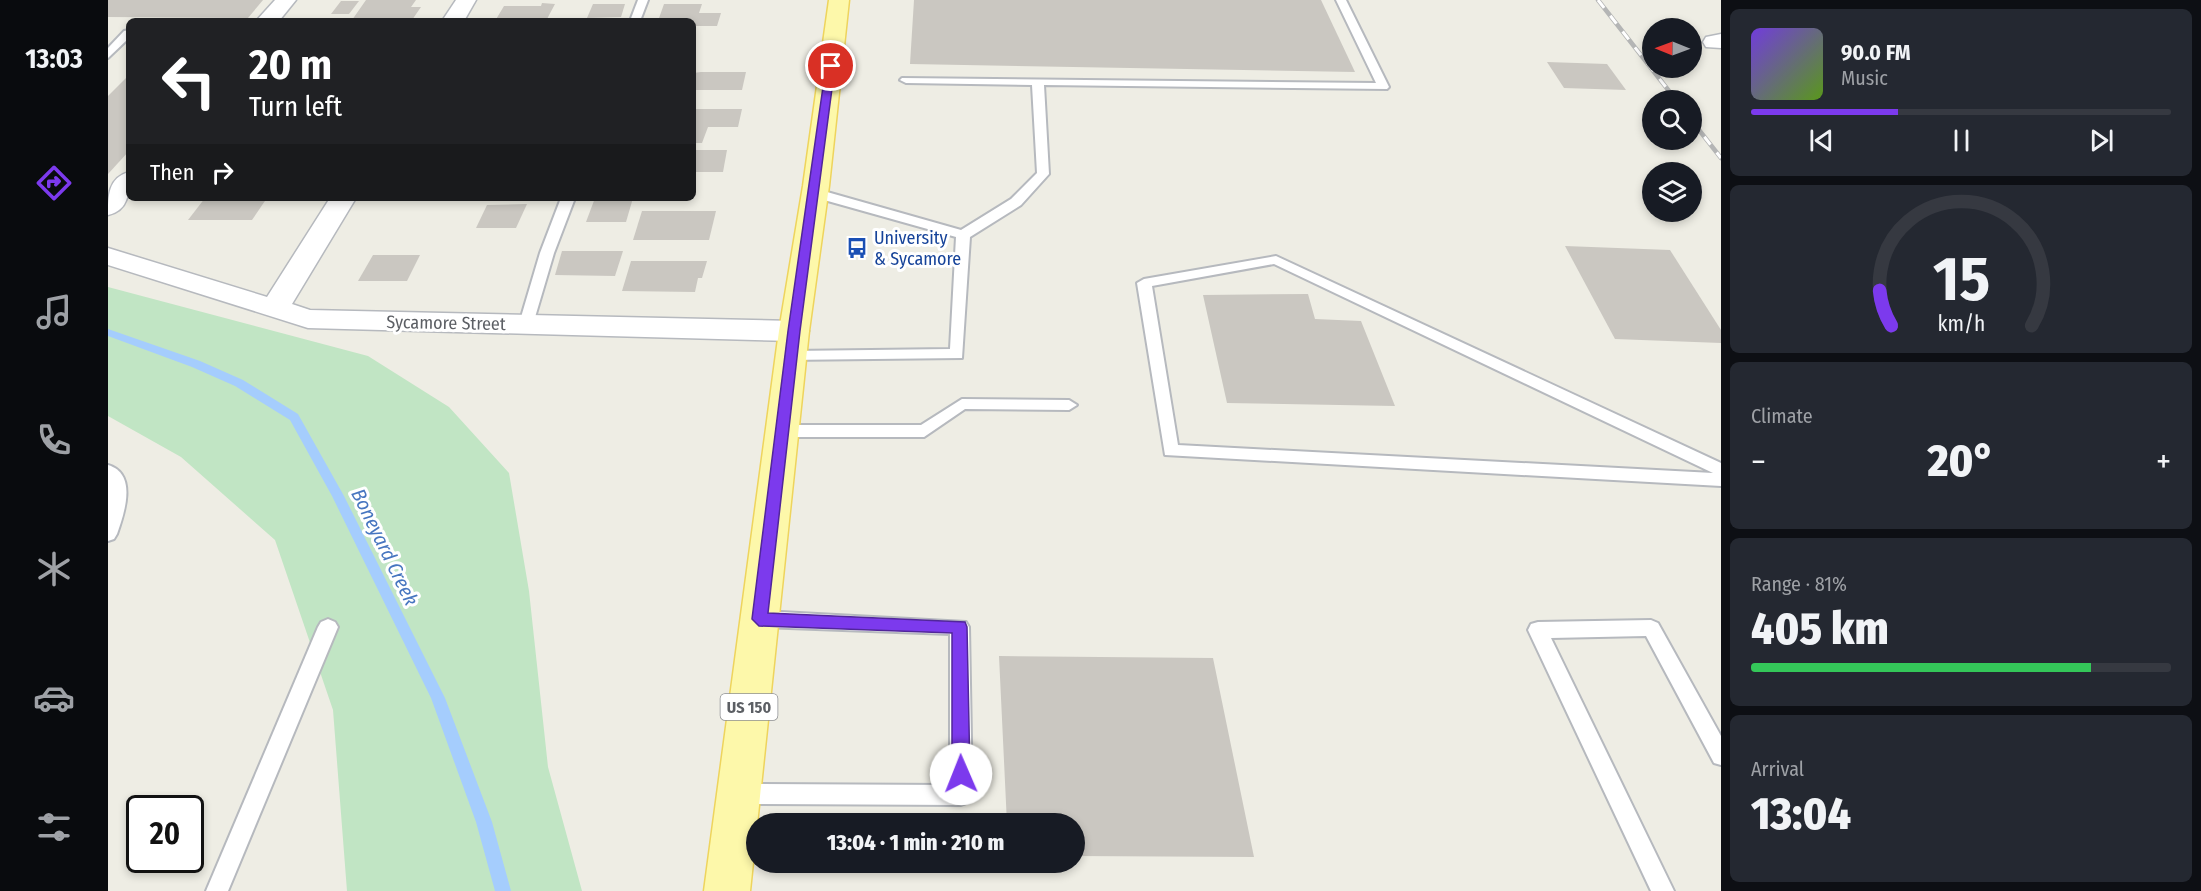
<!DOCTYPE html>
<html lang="en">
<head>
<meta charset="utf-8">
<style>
  body { margin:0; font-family:"Fira Sans Condensed",sans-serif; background:#242831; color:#f1f3f6; height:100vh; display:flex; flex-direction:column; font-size:22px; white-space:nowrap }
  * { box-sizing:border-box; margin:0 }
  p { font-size:20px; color:#9ea1a6 }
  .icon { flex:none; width:33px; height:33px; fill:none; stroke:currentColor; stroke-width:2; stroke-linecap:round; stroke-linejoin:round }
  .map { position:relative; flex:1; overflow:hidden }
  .details { display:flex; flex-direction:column; gap:9px; padding:9px; background:#0d0f14; width:480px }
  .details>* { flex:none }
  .top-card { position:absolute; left:18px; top:18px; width:570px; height:183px; border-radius:9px; box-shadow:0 3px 9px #0003; background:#202124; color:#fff; overflow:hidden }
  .needle { width:39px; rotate:271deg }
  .buttons { position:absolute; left:1534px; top:18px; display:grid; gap:12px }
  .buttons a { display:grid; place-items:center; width:60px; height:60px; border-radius:50%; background:#171b24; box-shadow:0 3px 9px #0003; font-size:30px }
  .speed { position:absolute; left:18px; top:795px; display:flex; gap:12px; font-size:30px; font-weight:700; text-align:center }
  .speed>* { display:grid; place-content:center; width:78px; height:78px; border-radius:50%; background:#171b24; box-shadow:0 3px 9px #0003; line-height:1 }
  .speed .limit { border:3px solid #111; border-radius:9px; background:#fff; color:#111 }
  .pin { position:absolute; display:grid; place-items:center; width:51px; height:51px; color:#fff; margin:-26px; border:3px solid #fff; border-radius:50%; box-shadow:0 2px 6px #0007 }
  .me { position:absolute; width:66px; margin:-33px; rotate:359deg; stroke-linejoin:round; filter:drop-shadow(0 0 4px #0008) }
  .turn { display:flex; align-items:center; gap:21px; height:126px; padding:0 24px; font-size:27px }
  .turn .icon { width:78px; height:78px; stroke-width:2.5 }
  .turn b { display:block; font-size:42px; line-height:51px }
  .then { display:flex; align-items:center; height:57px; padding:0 24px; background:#0003; gap:12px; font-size:22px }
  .big { font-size:45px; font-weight:800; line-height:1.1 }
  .details .tile { flex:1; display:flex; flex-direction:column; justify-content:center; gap:9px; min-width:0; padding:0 21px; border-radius:9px; background:#242831 }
  .details .dial { align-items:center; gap:0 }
  .dial svg { height:156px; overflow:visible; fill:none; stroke:#363941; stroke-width:7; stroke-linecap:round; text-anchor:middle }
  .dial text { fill:#f1f3f6; stroke:none }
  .song { display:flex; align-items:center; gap:18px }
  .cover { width:72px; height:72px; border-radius:9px; background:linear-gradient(135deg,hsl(260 70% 55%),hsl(90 70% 35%)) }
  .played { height:6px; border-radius:3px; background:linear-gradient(90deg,#7c3aed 35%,#363941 35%) }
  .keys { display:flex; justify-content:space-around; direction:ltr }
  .heat { display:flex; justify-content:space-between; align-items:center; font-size:33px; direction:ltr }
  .charge { height:9px; border-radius:4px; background:linear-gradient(90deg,#34c759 81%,#363941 0) }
  .trip { position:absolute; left:638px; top:813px; width:339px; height:60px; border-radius:30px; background:#171b24; box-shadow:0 3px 9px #0003; font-weight:800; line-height:60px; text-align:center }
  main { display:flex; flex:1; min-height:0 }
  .dock { display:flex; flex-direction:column; width:108px; justify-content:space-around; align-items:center; background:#090b0e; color:#9ea1a6 }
  .dock .icon { width:42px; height:42px }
  .dock .selected { color:#7c3aed }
  .dock b { font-size:27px; color:#f1f3f6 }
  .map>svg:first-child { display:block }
</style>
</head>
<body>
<main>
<nav class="dock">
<b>13:03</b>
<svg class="icon selected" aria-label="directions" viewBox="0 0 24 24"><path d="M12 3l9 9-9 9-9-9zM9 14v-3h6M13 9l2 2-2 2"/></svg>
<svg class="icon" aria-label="music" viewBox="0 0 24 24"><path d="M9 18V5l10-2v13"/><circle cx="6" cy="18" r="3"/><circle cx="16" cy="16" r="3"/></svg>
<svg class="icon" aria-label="phone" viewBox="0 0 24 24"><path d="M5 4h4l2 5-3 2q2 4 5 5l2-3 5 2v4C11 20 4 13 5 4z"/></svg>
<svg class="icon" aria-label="climate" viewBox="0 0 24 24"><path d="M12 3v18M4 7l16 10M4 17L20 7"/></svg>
<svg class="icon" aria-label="car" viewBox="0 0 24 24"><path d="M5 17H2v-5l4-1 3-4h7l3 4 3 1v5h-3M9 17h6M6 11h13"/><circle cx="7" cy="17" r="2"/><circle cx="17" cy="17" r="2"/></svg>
<svg class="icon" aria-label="filters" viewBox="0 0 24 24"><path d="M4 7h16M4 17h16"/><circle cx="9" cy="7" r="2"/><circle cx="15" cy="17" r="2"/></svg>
</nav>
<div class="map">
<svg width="1613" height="891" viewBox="0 0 1613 891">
  <rect width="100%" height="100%" fill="#eeede4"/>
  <!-- green -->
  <polygon fill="#c1e5c4" points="0,287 260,356 341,407 401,473 421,591 440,767 474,891 239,891 225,710 167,540 73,457 0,416"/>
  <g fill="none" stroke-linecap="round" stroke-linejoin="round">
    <!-- stream -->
    <polygon fill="#a5cdfd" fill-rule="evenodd" points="0,329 92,361 135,380 190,414 236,496 337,698 384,822 403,891 387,891 368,822 323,698 224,496 182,420 127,386 84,367 0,336"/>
  </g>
  <!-- building -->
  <g fill="#cac7c1">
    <polygon points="0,0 155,0 140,18 0,17"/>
    <polygon points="258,0 308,0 303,7 313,7 304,20 244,20"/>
    <polygon points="806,0 1213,0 1247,72 802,64"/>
    <polygon points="233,1 251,1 241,14 223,14"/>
    <polygon points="434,3 447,4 439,19 387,21 396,6 433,6"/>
    <polygon points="485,4 517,4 513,17 479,18"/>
    <polygon points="556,4 594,4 591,13 613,13 609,26 585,26 585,21 550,21"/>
    <polygon points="1439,62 1499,64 1518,90 1456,88"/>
    <polygon points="593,72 638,72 634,90 585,90 585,73"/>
    <polygon points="21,75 21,151 0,174 0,96"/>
    <polygon points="585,109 634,109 630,127 600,127 594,143 585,143"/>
    <polygon points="585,150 619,150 615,172 585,172"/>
    <polygon points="44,198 87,198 85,200 42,201"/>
    <polygon points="97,198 159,198 144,220 80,220"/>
    <polygon points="487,198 525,198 518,222 478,222"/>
    <polygon points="419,204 408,228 368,228 379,205"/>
    <polygon points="534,211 608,211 601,240 525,240"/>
    <polygon points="1457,246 1562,250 1613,330 1613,343 1507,339"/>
    <polygon points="454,251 515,251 507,276 447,275"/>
    <polygon points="265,255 312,255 299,281 250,281"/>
    <polygon points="523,261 599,261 594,278 590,278 587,292 514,291"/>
    <polygon points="1200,294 1207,319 1253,321 1287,406 1119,403 1095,295"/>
    <polygon points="891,656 1105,658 1146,857 966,856 966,824 899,824"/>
  </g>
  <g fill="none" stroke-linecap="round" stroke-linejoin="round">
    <defs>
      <g id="lane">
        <polygon points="530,0 540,0 532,21 522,21"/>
        <polygon points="1228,0 1238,0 1281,87 1279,89 936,85 941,174 913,205 862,237 854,358 678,360 675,356 683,351 842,349 848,237 702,196 702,190 712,190 853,230 903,199 929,173 924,85 798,83 792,80 794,78 1268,83"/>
        <polygon points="21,30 21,38 0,58 0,48 16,31"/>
        <polygon points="453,198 467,198 446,253 425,324 418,329 413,327 411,324 432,253"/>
        <path d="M 1168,256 L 1613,463 L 1613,486 L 1057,455 L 1029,283 L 1036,279 ZM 1166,264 L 1605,473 L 1070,445 L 1044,286 Z"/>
        <polygon points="854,399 961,400 969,405 961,410 857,409 816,437 674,437 666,431 674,425 813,425"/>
        <path d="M 0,465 C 30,474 16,514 9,534 L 6,539 L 0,541 Z"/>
        <polygon points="652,611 858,622 861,627 864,795 861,802 853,805 631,804 623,801 620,794 623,787 631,784 842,785 842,634 652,627 645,624 643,619 645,614"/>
        <polygon points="220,619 227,622 230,627 120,891 98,891 210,627 213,622"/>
        <polygon points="1543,620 1550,623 1613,736 1613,765 1606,763 1538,636 1443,638 1566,891 1543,891 1420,630 1423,624 1430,622"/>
      </g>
      <g id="street">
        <polygon points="167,0 188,0 171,21 148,21"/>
        <polygon points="348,0 368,0 356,21 334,21"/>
        <polygon points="1613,34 1613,48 1598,47 1595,42 1598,37"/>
        <path d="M 21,172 C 21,191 22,210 0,215 C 0,196 0,178 21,172 Z"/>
        <polygon points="222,198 248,198 184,304 202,310 686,321 697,324 701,331 697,338 686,341 200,328 0,265 0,248 159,297"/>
      </g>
      <polygon id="primary" points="721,0 741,0 721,186 701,331 642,891 596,891 671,331 695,186"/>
    </defs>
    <!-- lane casing -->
    <use href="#lane" stroke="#b6b9be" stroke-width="4"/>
    <!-- street casing -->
    <use href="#street" stroke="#b6b9be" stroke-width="3"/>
    <!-- primary casing -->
    <use href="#primary" stroke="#eed45d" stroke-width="3"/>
    <!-- lane -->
    <use href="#lane" fill="#fff" fill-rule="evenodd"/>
    <!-- street -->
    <use href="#street" fill="#fff" fill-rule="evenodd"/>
    <!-- primary -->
    <use href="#primary" fill="#fdf8aa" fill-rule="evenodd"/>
    <defs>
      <g id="rail">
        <polyline points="1490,0 1568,100"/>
        <polyline points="1584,121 1613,158"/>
      </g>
    </defs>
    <!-- rail casing -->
    <use href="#rail" stroke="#b4b5b5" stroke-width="4.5"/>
    <!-- rail -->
    <use href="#rail" stroke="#fff" stroke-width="3" stroke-dasharray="10" stroke-linecap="butt"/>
  </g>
  <!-- route -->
  <polygon fill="#7c3aed" stroke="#51269a" stroke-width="1.5" points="723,64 727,66 692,331 660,613 857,622 859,627 862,774 859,779 853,782 847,779 844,774 844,633 651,626 644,619 680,331 718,66"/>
  <!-- icons -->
  <defs>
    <symbol id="bus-bare" viewBox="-9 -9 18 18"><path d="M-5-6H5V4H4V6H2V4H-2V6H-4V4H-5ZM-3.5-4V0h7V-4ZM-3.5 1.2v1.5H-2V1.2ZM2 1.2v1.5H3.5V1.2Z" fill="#1a4fb4" stroke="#fff" stroke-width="2.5" paint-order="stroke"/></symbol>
  </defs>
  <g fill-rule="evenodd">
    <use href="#bus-bare" x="734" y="233" width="30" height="30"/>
  </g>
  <g text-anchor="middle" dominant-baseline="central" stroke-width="6" stroke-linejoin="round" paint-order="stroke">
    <!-- shield labels -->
    <rect fill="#fff" stroke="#8d8f92" stroke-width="1.5" x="612.5" y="694" width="57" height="26" rx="4.5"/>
    <g font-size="16" font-weight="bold" fill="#5c5f64">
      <text x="641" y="707">US 150</text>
    </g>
    <!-- transit labels -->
    <g font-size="18" fill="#164399" stroke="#fff" text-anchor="start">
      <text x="766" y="238">University<tspan x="766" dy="21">&amp; Sycamore</tspan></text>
    </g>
    <!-- street labels -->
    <g font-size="18" fill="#5c5f64" stroke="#fff">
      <text transform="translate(338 323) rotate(1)">Sycamore Street</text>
    </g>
    <!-- water labels -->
    <g font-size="20" font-style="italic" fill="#4776c0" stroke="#fff">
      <text transform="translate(277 547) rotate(64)">Boneyard Creek</text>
    </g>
  </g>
</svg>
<div class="buttons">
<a><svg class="needle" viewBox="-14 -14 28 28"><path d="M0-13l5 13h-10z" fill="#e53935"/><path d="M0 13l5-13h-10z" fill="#9ea1a6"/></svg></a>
<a><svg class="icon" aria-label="search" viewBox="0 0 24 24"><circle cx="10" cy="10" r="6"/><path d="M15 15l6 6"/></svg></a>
<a><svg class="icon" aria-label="layers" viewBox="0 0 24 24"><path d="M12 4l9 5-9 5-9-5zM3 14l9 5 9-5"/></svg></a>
</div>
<div class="speed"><div class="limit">20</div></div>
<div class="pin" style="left:723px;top:66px;background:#d93025"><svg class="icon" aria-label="arrive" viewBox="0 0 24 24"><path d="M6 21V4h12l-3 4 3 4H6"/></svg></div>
<svg class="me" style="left:853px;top:774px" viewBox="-20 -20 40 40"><circle r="19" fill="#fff"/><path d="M0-13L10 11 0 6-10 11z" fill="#7c3aed"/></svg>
<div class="trip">13:04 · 1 min · 210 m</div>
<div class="top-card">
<div class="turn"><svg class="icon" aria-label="left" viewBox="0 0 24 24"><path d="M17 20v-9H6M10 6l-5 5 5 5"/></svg><div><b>20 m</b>Turn left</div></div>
<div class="then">Then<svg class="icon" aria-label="right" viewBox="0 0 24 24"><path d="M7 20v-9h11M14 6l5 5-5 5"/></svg></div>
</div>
</div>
<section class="details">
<div class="tile">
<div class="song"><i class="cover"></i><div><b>90.0 FM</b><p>Music</p></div></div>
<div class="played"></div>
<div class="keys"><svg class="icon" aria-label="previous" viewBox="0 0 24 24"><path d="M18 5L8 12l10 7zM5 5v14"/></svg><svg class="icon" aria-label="pause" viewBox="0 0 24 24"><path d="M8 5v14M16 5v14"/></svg><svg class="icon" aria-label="next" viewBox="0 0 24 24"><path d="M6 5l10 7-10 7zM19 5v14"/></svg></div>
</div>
<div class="tile dial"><svg viewBox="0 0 100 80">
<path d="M14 69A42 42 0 1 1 86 69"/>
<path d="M14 69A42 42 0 0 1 8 51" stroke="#7c3aed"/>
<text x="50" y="56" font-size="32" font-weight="700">15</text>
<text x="50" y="72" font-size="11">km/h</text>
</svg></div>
<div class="tile"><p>Climate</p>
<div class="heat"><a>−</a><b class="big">20°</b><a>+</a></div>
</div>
<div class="tile"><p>Range · 81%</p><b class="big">405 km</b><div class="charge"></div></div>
<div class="tile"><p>Arrival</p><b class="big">13:04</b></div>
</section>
</main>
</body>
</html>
